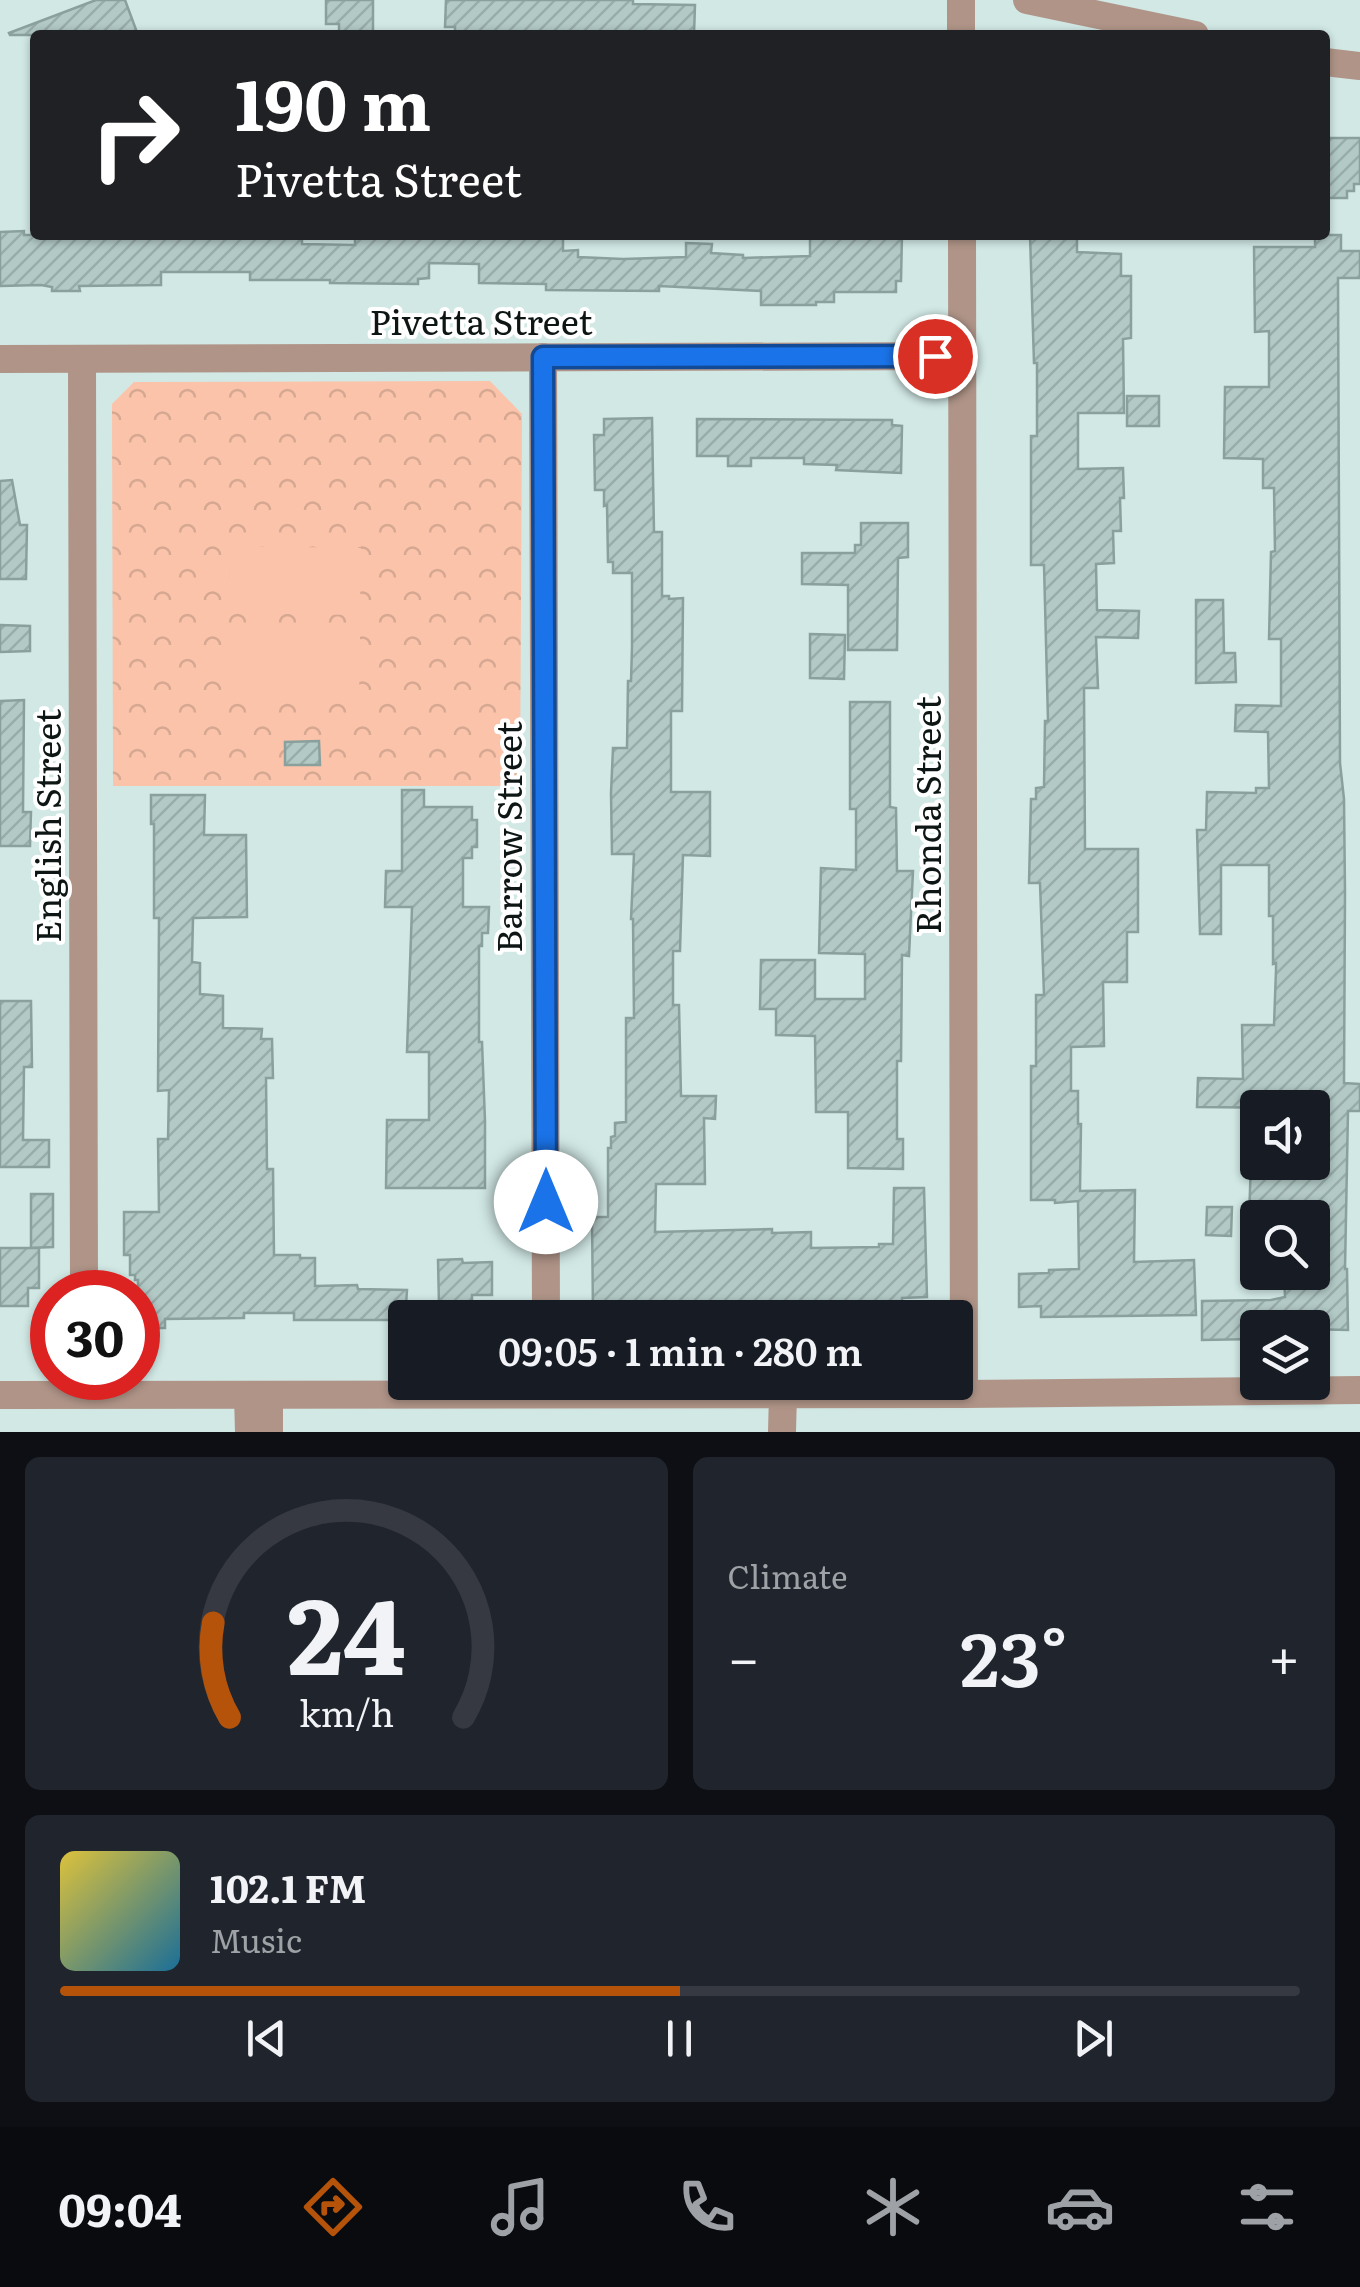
<!DOCTYPE html>
<html lang="en">
<head>
<meta charset="utf-8">
<style>
  body { margin:0; font-family:Literata,serif; background:#20242c; color:#f1f3f6; height:100vh; display:flex; flex-direction:column; font-size:38px; white-space:nowrap }
  * { box-sizing:border-box; margin:0 }
  p { font-size:32px; color:#9ea1a6 }
  .icon { flex:none; width:55px; height:55px; fill:none; stroke:currentColor; stroke-width:2; stroke-linecap:round; stroke-linejoin:round }
  .map { position:relative; height:1432px; overflow:hidden }
  .drawer { display:flex; flex-direction:column; gap:25px; padding:25px; background:#0d0f14; flex:1 }
  .drawer>* { flex:none }
  .guide { position:absolute; left:30px; top:30px; width:1300px; height:210px; border-radius:10px; box-shadow:0 2px 8px #0004; background:#202124; color:#fff; overflow:hidden }
  .fabs { position:absolute; left:1240px; top:1090px; display:grid; gap:20px }
  .fabs a { display:grid; place-items:center; width:90px; height:90px; border-radius:10px; background:#171b24; box-shadow:0 2px 8px #0004; font-size:50px }
  .speed { position:absolute; left:30px; top:1270px; display:flex; gap:20px; font-size:50px; font-weight:700; text-align:center }
  .speed>* { display:grid; place-content:center; width:130px; height:130px; border-radius:50%; background:#171b24; box-shadow:0 2px 8px #0004; line-height:1 }
  .speed .limit { border:15px solid #d22; background:#fff; color:#111 }
  .pin { position:absolute; display:grid; place-items:center; width:85px; height:85px; color:#fff; margin:-42px; border:5px solid #fff; border-radius:50%; box-shadow:0 2px 10px #0007 }
  .me { position:absolute; width:110px; margin:-55px; rotate:0deg; stroke-linejoin:round; filter:drop-shadow(0 0 8px #0008) }
  .turn { display:flex; align-items:center; gap:35px; height:210px; padding:0 40px; font-size:45px }
  .turn .icon { width:130px; height:130px; stroke-width:2.5 }
  .turn b { display:block; font-size:70px; line-height:85px }
  .big { font-size:75px; font-weight:600; line-height:1.1 }
  .drawer .tile { flex:1; display:flex; flex-direction:column; justify-content:center; gap:15px; min-width:0; padding:0 35px; border-radius:15px; background:#20242c }
  .drawer .dial { align-items:center; gap:0 }
  .dial svg { height:260px; overflow:visible; fill:none; stroke:#363941; stroke-width:7; stroke-linecap:round; text-anchor:middle }
  .dial text { fill:#f1f3f6; stroke:none }
  .song { display:flex; align-items:center; gap:30px }
  .cover { width:120px; height:120px; border-radius:15px; background:linear-gradient(135deg,hsl(50 70% 55%),hsl(200 70% 35%)) }
  .played { height:10px; border-radius:5px; background:linear-gradient(90deg,#b45309 50%,#363941 50%) }
  .keys { display:flex; justify-content:space-around; direction:ltr }
  .heat { display:flex; justify-content:space-between; align-items:center; font-size:55px; direction:ltr }
  .drawer .tiles { flex:1; display:grid; gap:25px; grid-template-columns:1fr 1fr }
  .tile:last-child { grid-column:span 2 }
  .trip { position:absolute; left:388px; top:1300px; width:585px; height:100px; border-radius:10px; background:#171b24; box-shadow:0 2px 8px #0004; font-weight:600; line-height:100px; text-align:center }
  .tab-bar { display:flex; height:160px; justify-content:space-around; align-items:center; background:#090b0e; color:#9ea1a6 }
  .tab-bar .icon { width:70px; height:70px }
  .tab-bar .current { color:#b45309 }
  .tab-bar b { font-size:45px; color:#f1f3f6 }
  .map>svg:first-child { display:block }
</style>
</head>
<body>
<div class="map">
<svg width="1360" height="1432" viewBox="0 0 1360 1432">
  <defs>
    <pattern id="forest-crowns" width="20" height="18" patternUnits="userSpaceOnUse" patternTransform="scale(2.5)"><rect width="20" height="18" fill="#fbc3aa"/><path d="M2 6a3 3 0 1 1 6 0M12 15a3 3 0 1 1 6 0" fill="none" stroke="#d6a791"/></pattern>
    <pattern id="building-hatch" width="6" height="6" patternUnits="userSpaceOnUse" patternTransform="scale(2.5)"><rect width="6" height="6" fill="#b2c9c6"/><path d="M-1 1l2-2M0 6l6-6M5 7l2-2" fill="none" stroke="#98aca9"/></pattern>
  </defs>
  <rect width="100%" height="100%" fill="#d1e8e5"/>
  <!-- forest -->
  <polygon fill="url(#forest-crowns)" points="490,381 522,414 520,786 113,786 112,404 134,382"/>
  <!-- pitch -->
  <g fill="#fbc3aa">
    <polygon points="230,546 361,548 360,615 228,613"/>
    <polygon points="229,632 360,635 359,701 228,699"/>
  </g>
  <!-- building -->
  <g fill="url(#building-hatch)" stroke="#8aa09d" stroke-width="2.5">
    <polygon points="96,0 125,0 138,35 10,35 9,33"/>
    <polygon points="326,0 373,0 373,35 339,35 339,24 326,24"/>
    <polygon points="446,0 633,0 633,4 695,5 694,35 455,35 455,27 445,27"/>
    <polygon points="1325,138 1360,138 1360,184 1354,184 1354,191 1347,191 1347,198 1325,198"/>
    <polygon points="24,231 24,235 302,235 302,244 355,245 355,237 389,237 389,235 563,237 563,251 578,250 578,257 623,259 686,257 686,243 712,244 711,253 743,255 743,258 810,256 810,235 902,235 901,281 896,281 896,292 834,292 834,302 816,302 816,305 761,305 761,291 659,286 659,291 546,290 546,284 479,283 479,264 429,263 429,278 418,279 418,284 330,283 330,280 250,280 250,272 161,272 161,285 79,286 80,291 52,291 52,287 41,285 0,286 0,232"/>
    <polygon points="1030,235 1077,235 1077,252 1121,254 1121,276 1131,276 1131,338 1123,339 1124,413 1078,413 1078,469 1123,468 1124,498 1120,498 1121,531 1113,531 1114,563 1096,564 1097,610 1139,611 1138,638 1096,637 1098,688 1084,688 1085,849 1138,849 1138,932 1127,932 1127,982 1103,982 1104,1046 1071,1047 1071,1091 1078,1091 1078,1124 1081,1124 1080,1191 1135,1190 1134,1262 1194,1260 1196,1315 1041,1317 1041,1306 1019,1307 1019,1274 1049,1273 1049,1270 1079,1269 1078,1201 1055,1203 1055,1200 1031,1200 1031,1066 1036,1066 1036,995 1044,995 1040,883 1029,883 1031,799 1036,799 1036,788 1044,787 1045,721 1048,721 1044,565 1031,565 1031,436 1037,436 1037,363 1034,363"/>
    <polygon points="1315,235 1341,235 1341,251 1360,251 1360,278 1338,278 1340,763 1344,799 1345,893 1344,1083 1360,1084 1360,1111 1348,1111 1345,1269 1347,1269 1348,1330 1254,1328 1254,1339 1202,1340 1202,1301 1271,1300 1285,1297 1284,1272 1312,1272 1312,1218 1249,1218 1251,1162 1312,1162 1312,1108 1197,1107 1198,1078 1243,1079 1242,1025 1274,1025 1276,970 1276,963 1273,964 1273,916 1269,916 1269,865 1221,865 1221,934 1200,934 1197,830 1206,830 1207,792 1256,793 1256,788 1269,788 1268,732 1235,731 1236,705 1281,706 1281,639 1269,639 1271,552 1275,551 1274,488 1263,488 1263,459 1224,458 1225,387 1269,387 1269,331 1255,332 1254,247 1315,247"/>
    <rect x="1127" y="396" width="32" height="30"/>
    <polygon points="652,418 654,532 662,532 662,596 669,596 669,599 683,598 682,711 671,711 671,792 710,792 710,856 683,855 680,951 673,951 673,1005 679,1005 681,1096 716,1096 715,1119 704,1118 705,1184 656,1184 655,1232 772,1229 772,1233 811,1232 811,1248 879,1247 879,1244 893,1244 894,1188 924,1188 927,1297 902,1298 902,1316 878,1316 878,1313 735,1318 732,1318 731,1312 593,1314 592,1217 608,1217 608,1148 611,1148 611,1137 615,1136 615,1123 626,1122 626,1018 634,1018 633,919 631,919 634,854 612,854 611,793 613,748 627,748 628,681 631,681 632,647 632,573 613,573 613,562 608,562 607,505 604,506 604,490 595,490 594,435 604,435 604,419"/>
    <polygon points="697,419 892,420 892,425 902,426 901,473 836,470 837,465 804,464 804,458 751,458 751,466 728,466 728,456 697,456"/>
    <polygon points="12,480 20,525 27,525 26,579 0,579 0,481"/>
    <polygon points="861,523 908,523 908,557 898,558 897,650 848,650 848,585 802,584 802,553 855,553 855,545 861,545"/>
    <polygon points="1196,600 1223,600 1224,653 1235,653 1236,682 1196,683"/>
    <polygon points="0,625 30,626 30,651 0,652"/>
    <polygon points="810,634 845,635 844,679 810,678"/>
    <polygon points="24,700 23,812 31,812 30,846 0,846 0,701"/>
    <polygon points="850,702 890,702 890,807 896,808 897,871 913,871 909,956 902,955 901,1061 897,1061 897,1139 903,1139 903,1169 848,1168 848,1112 816,1112 815,1036 776,1035 776,1009 760,1009 761,960 815,960 815,999 865,999 865,954 819,953 821,868 856,870 856,809 850,809"/>
    <polygon points="319,741 320,765 285,765 285,742"/>
    <polygon points="402,790 424,790 424,807 472,807 472,820 477,820 477,847 472,847 472,858 463,858 463,907 489,907 488,933 482,933 482,946 479,946 479,1042 482,1042 485,1121 485,1188 386,1188 387,1120 429,1120 429,1052 407,1052 412,907 385,907 386,871 402,871"/>
    <polygon points="151,795 205,795 204,835 246,835 247,917 193,918 192,962 200,963 200,994 223,996 223,1028 262,1029 261,1039 272,1039 273,1078 266,1078 267,1169 273,1169 274,1255 300,1255 300,1258 315,1258 315,1286 357,1285 358,1289 407,1290 405,1320 294,1320 294,1313 244,1313 244,1318 165,1319 165,1328 138,1328 138,1280 135,1280 135,1275 130,1275 130,1255 124,1255 124,1212 159,1212 158,1139 168,1139 169,1090 158,1091 159,918 154,918 154,824 151,824"/>
    <polygon points="0,1001 31,1001 32,1067 24,1067 23,1140 49,1140 49,1167 0,1167"/>
    <polygon points="31,1194 53,1194 53,1247 31,1248"/>
    <polygon points="1207,1207 1232,1207 1231,1236 1206,1235"/>
    <polygon points="0,1248 39,1248 39,1288 28,1288 28,1306 0,1306"/>
    <polygon points="462,1259 463,1263 492,1262 492,1295 472,1295 472,1305 439,1305 438,1260"/>
  </g>
  <g fill="none" stroke-linecap="round" stroke-linejoin="round">
    <!-- minor -->
    <g stroke="#b09488" stroke-width="28">
      <polyline points="961,0 961,35"/>
      <polyline points="962,235 964,1394"/>
      <polyline points="543,357 546,1318"/>
      <polyline points="0,359 963,356"/>
      <polyline points="82,359 84,1292"/>
      <polyline points="0,1395 964,1394 1360,1390"/>
      <polyline points="248,1395 249,1432"/>
      <polyline points="269,1432 269,1395"/>
      <polyline points="782,1432 783,1394"/>
    </g>
    <!-- tertiary -->
    <g stroke="#b09488" stroke-width="28">
      <polyline points="1027,0 1195,35"/>
      <polyline points="1325,62 1360,66"/>
    </g>
  </g>
  <g fill="none" stroke-linecap="round" stroke-linejoin="round">
    <defs>
      <polyline id="route" points="546,1202 543,357 935,356"/>
    </defs>
    <!-- route casing -->
    <use href="#route" stroke="#114b97" stroke-width="25"/>
    <!-- route -->
    <use href="#route" stroke="#1a73e8" stroke-width="18"/>
  </g>
  <g text-anchor="middle" dominant-baseline="central" stroke-width="8" stroke-linejoin="round" paint-order="stroke">
    <!-- street labels -->
    <g font-size="35" fill="#0e1615" stroke="#fff">
      <text x="481" y="320">Pivetta Street</text>
      <text transform="translate(926 815) rotate(-90)">Rhonda Street</text>
      <text transform="translate(46 826) rotate(-90)">English Street</text>
      <text transform="translate(507 837) rotate(-90)">Barrow Street</text>
    </g>
  </g>
</svg>
<div class="fabs">
<a><svg class="icon" aria-label="sound" viewBox="0 0 24 24"><path d="M4 9h4l5-4v14l-5-4H4zM17 9q2 3 0 6"/></svg></a>
<a><svg class="icon" aria-label="search" viewBox="0 0 24 24"><circle cx="10" cy="10" r="6"/><path d="M15 15l6 6"/></svg></a>
<a><svg class="icon" aria-label="layers" viewBox="0 0 24 24"><path d="M12 4l9 5-9 5-9-5zM3 14l9 5 9-5"/></svg></a>
</div>
<div class="speed"><div class="limit">30</div></div>
<div class="pin" style="left:935px;top:356px;background:#d93025"><svg class="icon" aria-label="arrive" viewBox="0 0 24 24"><path d="M6 21V4h12l-3 4 3 4H6"/></svg></div>
<svg class="me" style="left:546px;top:1202px" viewBox="-20 -20 40 40"><circle r="19" fill="#fff"/><path d="M0-13L10 11 0 6-10 11z" fill="#1a73e8"/></svg>
<div class="trip">09:05 · 1 min · 280 m</div>
<div class="guide">
<div class="turn"><svg class="icon" aria-label="right" viewBox="0 0 24 24"><path d="M7 20v-9h11M14 6l5 5-5 5"/></svg><div><b>190 m</b>Pivetta Street</div></div>
</div>
</div>
<section class="drawer">
<div class="tiles">
<div class="tile dial"><svg viewBox="0 0 100 80">
<path d="M14 69A42 42 0 1 1 86 69"/>
<path d="M14 69A42 42 0 0 1 9 40" stroke="#b45309"/>
<text x="50" y="56" font-size="32" font-weight="700">24</text>
<text x="50" y="72" font-size="11">km/h</text>
</svg></div>
<div class="tile"><p>Climate</p>
<div class="heat"><a>−</a><b class="big">23°</b><a>+</a></div>
</div>
<div class="tile">
<div class="song"><i class="cover"></i><div><b>102.1 FM</b><p>Music</p></div></div>
<div class="played"></div>
<div class="keys"><svg class="icon" aria-label="previous" viewBox="0 0 24 24"><path d="M18 5L8 12l10 7zM5 5v14"/></svg><svg class="icon" aria-label="pause" viewBox="0 0 24 24"><path d="M8 5v14M16 5v14"/></svg><svg class="icon" aria-label="next" viewBox="0 0 24 24"><path d="M6 5l10 7-10 7zM19 5v14"/></svg></div>
</div>
</div>
</section>
<nav class="tab-bar">
<b>09:04</b>
<svg class="icon current" aria-label="directions" viewBox="0 0 24 24"><path d="M12 3l9 9-9 9-9-9zM9 14v-3h6M13 9l2 2-2 2"/></svg>
<svg class="icon" aria-label="music" viewBox="0 0 24 24"><path d="M9 18V5l10-2v13"/><circle cx="6" cy="18" r="3"/><circle cx="16" cy="16" r="3"/></svg>
<svg class="icon" aria-label="phone" viewBox="0 0 24 24"><path d="M5 4h4l2 5-3 2q2 4 5 5l2-3 5 2v4C11 20 4 13 5 4z"/></svg>
<svg class="icon" aria-label="climate" viewBox="0 0 24 24"><path d="M12 3v18M4 7l16 10M4 17L20 7"/></svg>
<svg class="icon" aria-label="car" viewBox="0 0 24 24"><path d="M5 17H2v-5l4-1 3-4h7l3 4 3 1v5h-3M9 17h6M6 11h13"/><circle cx="7" cy="17" r="2"/><circle cx="17" cy="17" r="2"/></svg>
<svg class="icon" aria-label="filters" viewBox="0 0 24 24"><path d="M4 7h16M4 17h16"/><circle cx="9" cy="7" r="2"/><circle cx="15" cy="17" r="2"/></svg>
</nav>
</body>
</html>
